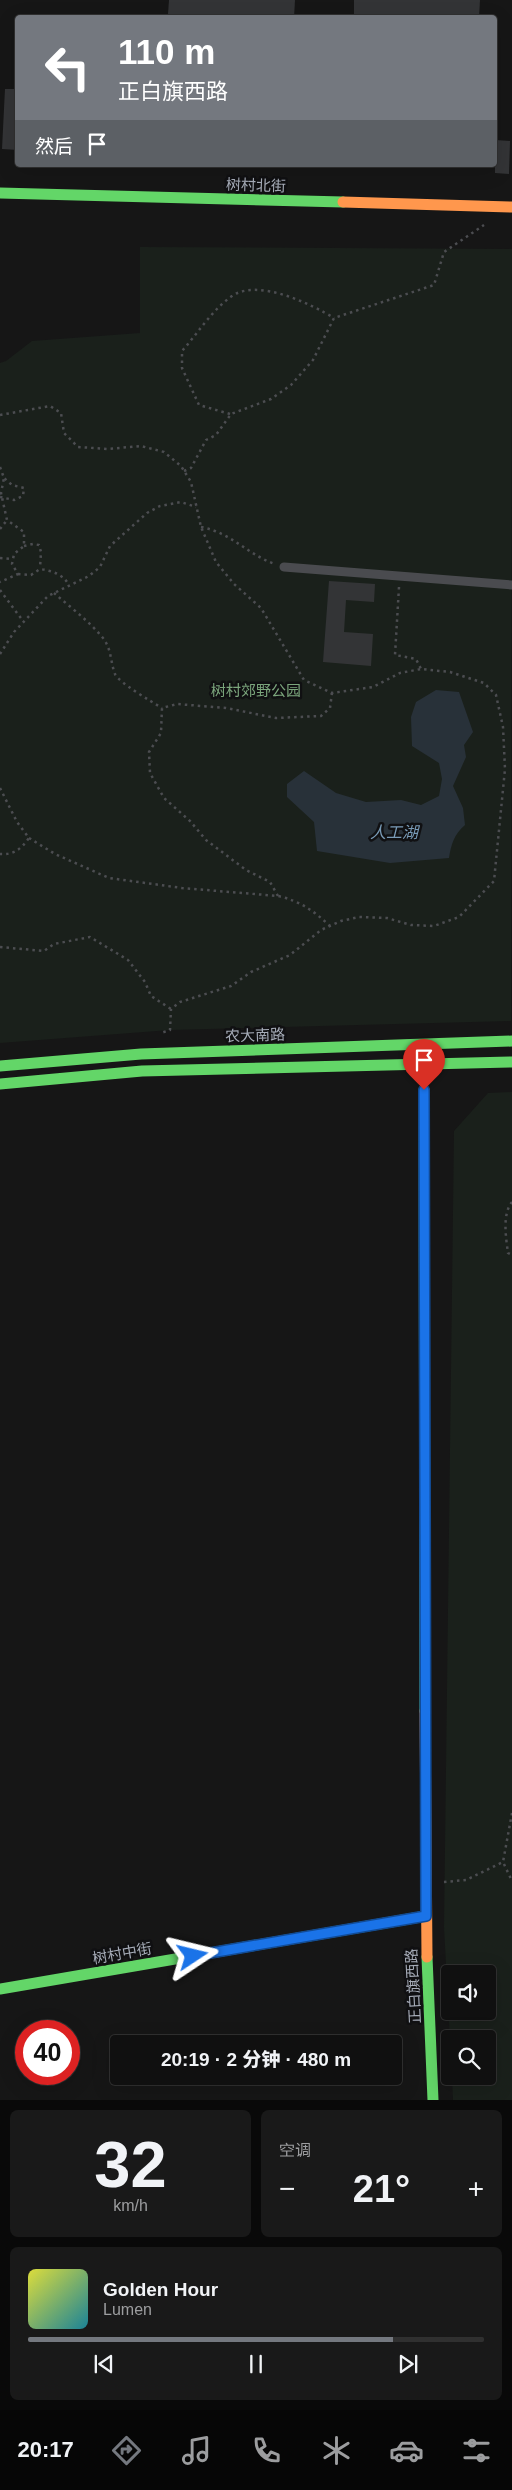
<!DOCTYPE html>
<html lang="zh">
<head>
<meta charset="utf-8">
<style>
  body { margin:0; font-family:Helvetica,"Noto Sans SC",sans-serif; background:#191919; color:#f1f3f6; height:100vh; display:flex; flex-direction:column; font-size:19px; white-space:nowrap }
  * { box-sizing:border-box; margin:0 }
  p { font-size:16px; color:#9c9d9f }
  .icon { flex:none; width:28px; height:28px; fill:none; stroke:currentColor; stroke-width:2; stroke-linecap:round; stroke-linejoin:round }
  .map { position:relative; height:2100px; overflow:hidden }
  .details { display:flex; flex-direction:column; gap:10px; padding:10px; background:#090909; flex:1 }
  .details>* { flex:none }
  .hud { position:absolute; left:15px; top:15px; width:482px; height:152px; border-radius:5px; box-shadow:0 5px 20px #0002,0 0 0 1px #303030; background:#74787f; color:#fff; overflow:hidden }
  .fabs { position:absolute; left:441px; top:1965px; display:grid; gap:10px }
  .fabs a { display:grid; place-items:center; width:55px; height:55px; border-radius:5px; background:#101010; box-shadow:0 5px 20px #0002,0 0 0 1px #303030; font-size:25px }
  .speed { position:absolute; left:15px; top:2020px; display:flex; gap:10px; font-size:25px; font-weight:700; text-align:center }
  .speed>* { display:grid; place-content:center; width:65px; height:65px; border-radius:50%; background:#101010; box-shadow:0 5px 20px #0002,0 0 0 1px #303030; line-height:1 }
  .speed .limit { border:8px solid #d22; background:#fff; color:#111 }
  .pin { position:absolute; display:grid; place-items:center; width:42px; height:42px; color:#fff; margin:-51px -21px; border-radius:50% 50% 50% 0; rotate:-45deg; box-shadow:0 0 5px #0007 }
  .pin .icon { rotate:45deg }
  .me { position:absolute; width:55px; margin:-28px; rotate:80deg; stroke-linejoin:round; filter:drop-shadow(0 0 4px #0008) }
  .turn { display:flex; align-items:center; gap:18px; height:105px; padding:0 20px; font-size:22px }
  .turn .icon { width:65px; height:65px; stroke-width:2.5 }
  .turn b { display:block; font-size:35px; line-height:42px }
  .then { display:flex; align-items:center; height:48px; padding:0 20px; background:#0003; gap:10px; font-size:19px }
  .big { font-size:38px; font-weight:800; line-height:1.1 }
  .details .widget { flex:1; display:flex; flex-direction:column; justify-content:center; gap:8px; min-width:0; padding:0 18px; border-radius:8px; background:#191919 }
  .details .dial { align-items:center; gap:0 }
  .dial b { font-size:65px; line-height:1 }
  .song { display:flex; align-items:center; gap:15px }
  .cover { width:60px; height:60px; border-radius:8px; background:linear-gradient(135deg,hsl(60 70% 55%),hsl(190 70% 35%)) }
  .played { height:5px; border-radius:2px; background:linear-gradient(90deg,#74787f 80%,#303030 80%) }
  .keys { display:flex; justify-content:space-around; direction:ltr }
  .heat { display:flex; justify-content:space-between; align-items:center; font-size:28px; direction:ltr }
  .details .tiles { flex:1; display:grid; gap:10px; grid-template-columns:1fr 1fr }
  .widget:last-child { grid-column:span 2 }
  .trip { position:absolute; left:110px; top:2035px; width:292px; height:50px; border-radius:5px; background:#101010; box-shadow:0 5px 20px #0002,0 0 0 1px #303030; font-weight:800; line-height:50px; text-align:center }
  .tab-bar { display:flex; height:80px; justify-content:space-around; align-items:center; background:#060606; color:#9c9d9f }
  .tab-bar .icon { width:35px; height:35px }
  .tab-bar .on { color:#74787f }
  .tab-bar b { font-size:22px; color:#f1f3f6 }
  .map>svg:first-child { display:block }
</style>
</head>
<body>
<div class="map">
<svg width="512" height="2100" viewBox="0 0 512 2100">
  <rect width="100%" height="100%" fill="#161616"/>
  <!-- green -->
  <g fill="#1a201b" fill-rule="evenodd">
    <polygon points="140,247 512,249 511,1021 170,1030 0,1043 0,363 6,361 32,341 140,333"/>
    <path d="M 512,1092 L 512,2100 L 453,2100 L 452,2076 L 488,2076 L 488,2039 L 450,2039 L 444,1927 L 454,1131 L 488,1093 ZM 450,1974 L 488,1974 L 488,2011 L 450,2011 Z"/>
  </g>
  <!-- water -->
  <path fill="#283139" d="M 436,690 L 459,692 L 473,732 L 464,745 L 466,757 L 453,786 L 463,808 L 465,825 C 454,834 451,845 449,858 L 390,863 L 317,851 L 314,822 L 287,797 L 287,784 L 304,771 L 336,793 L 366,802 L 401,800 L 421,805 L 439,796 L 442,779 L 439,763 L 412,746 L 411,717 L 416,702 Z"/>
  <!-- building -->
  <g fill="#333436">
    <polygon points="169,0 295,0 294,18 168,14"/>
    <polygon points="354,0 480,0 479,18 354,18"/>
    <polygon points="5,89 18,89 18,150 2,149"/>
    <polygon points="495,140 510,141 509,174 495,173"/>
    <polygon points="329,581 375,584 374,602 346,600 344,632 373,634 371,666 323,662"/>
  </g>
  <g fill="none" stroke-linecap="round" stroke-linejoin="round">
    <!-- path -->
    <g stroke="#4c4d51" stroke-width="2.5" stroke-dasharray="2.5 4" stroke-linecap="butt">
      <path d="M 230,414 L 199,405 L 182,368 L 182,351 C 198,333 212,310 232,296 C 258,278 311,304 334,318"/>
      <polyline points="0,415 50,406 61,413 64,433 78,447 108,449 141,446 164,452 181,466 191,482 201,527 216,562 234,584 261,608 304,680 332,693 373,687 400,673 421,669 450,672 484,683 496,695 503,727 505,769 494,881 459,917 434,926 411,925 387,918 359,917 341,921 321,930 290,955 251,972 231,986 180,1002 171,1009 170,1030 161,1033"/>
      <polyline points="0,467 4,478 1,493 7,520 24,532 24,546 14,554 12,564 18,574 0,582"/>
      <polyline points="184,471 191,468 206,440 216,435 231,414 271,399 291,385 313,360 334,318 434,285 444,252 484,225"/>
      <polyline points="0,497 14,500 23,496 24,488 12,485 4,478"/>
      <path d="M 201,527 C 232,533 248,555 275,564"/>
      <polyline points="0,529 7,520"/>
      <polyline points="24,546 33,544 39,545 41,552 40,568"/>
      <polyline points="0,558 13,559"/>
      <path d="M 18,574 L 31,575 L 40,569 C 52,571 63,574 69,585"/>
      <polyline points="399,587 395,655 416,659 421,669"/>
      <polyline points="0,590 23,621"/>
      <path d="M 54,593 C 70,607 89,621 103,638 C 112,650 110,661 115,674 C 118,682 152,702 162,708"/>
      <polyline points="0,654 14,632 48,596 89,576 100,567 110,546 147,513 160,506 181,502 196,507"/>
      <path d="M 0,788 L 17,822 L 29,838 C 21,849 14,855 0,854"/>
      <path d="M 29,838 L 55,854 L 109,878 L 182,888 L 278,896 C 300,901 314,911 330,926"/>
      <polyline points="278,896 270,882 246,870 206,840 190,821 164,798 150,773 149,752 161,733 162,708 177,704 226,708 276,718 321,716 330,708 332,693"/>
      <polyline points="0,947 44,951 54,944 90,937 128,960 145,982 151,996 171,1009"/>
      <path d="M 512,1202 C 502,1214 506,1238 508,1253 L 512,1255"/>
      <polyline points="512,1813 503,1862 512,1881"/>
      <polyline points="444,1882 466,1880 503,1862"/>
    </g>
    <!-- lane -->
    <polyline stroke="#4a4b4f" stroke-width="9" points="284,567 512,585"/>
    <!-- fast -->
    <g stroke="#63d668" stroke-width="11">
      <polyline points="0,193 343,202"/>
      <polyline points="0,1066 141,1054 512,1041"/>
      <polyline points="0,1084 142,1071 512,1062"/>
      <polyline points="424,1090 425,1711"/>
      <polyline points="427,1957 433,2100"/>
      <polyline points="0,1989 426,1916"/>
    </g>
    <!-- slow -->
    <g stroke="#ff974d" stroke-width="11">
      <polyline points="343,202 512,207"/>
      <polyline points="425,1711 427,1957"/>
    </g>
  </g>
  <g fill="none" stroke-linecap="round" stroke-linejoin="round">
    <defs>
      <polyline id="route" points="193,1956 426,1916 424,1090"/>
    </defs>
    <!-- route casing -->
    <use href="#route" stroke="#114b97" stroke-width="12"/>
    <!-- route -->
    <use href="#route" stroke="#1a73e8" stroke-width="9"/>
  </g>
  <g text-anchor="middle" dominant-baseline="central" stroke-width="5" stroke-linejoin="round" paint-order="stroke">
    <!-- street labels -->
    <g font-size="15" fill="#a6acb8" stroke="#101012">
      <text transform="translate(256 185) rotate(2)">树村北街</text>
      <text transform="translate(255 1035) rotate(-2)">农大南路</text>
      <text transform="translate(122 1953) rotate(-10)">树村中街</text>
      <text transform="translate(413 1986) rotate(-93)">正白旗西路</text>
    </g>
    <!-- park labels -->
    <g font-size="15" fill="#7ba57c" stroke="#101012">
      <text x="256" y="690">树村郊野公园</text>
    </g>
    <!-- water labels -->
    <g font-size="16" font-style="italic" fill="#799bb7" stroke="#101012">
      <text x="394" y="832">人工湖</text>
    </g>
  </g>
</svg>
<div class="fabs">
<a><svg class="icon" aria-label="sound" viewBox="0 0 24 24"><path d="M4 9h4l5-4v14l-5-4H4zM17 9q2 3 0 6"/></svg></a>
<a><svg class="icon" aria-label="search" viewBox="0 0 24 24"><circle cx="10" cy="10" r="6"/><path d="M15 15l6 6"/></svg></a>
</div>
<div class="speed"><div class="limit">40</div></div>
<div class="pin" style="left:424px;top:1090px;background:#d93025"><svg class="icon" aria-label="arrive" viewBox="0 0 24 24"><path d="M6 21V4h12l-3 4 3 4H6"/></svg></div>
<svg class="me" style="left:193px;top:1956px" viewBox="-20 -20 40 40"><path d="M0-17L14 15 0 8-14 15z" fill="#1a73e8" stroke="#fff" stroke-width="4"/></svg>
<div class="trip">20:19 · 2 分钟 · 480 m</div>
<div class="hud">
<div class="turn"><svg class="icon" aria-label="left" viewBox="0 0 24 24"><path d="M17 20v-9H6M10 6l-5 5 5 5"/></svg><div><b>110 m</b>正白旗西路</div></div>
<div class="then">然后<svg class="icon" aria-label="arrive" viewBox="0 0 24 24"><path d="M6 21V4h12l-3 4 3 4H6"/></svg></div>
</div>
</div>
<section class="details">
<div class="tiles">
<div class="widget dial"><b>32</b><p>km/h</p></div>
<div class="widget"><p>空调</p>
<div class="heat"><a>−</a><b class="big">21°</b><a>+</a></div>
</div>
<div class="widget">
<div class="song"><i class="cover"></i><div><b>Golden Hour</b><p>Lumen</p></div></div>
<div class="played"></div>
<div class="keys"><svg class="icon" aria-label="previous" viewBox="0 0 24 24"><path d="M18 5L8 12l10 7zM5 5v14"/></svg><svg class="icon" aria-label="pause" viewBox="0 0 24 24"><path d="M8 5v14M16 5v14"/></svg><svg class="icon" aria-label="next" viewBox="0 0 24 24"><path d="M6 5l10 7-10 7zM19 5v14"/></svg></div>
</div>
</div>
</section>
<nav class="tab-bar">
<b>20:17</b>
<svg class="icon on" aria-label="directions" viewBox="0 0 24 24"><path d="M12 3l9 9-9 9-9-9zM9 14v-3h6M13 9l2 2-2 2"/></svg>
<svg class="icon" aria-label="music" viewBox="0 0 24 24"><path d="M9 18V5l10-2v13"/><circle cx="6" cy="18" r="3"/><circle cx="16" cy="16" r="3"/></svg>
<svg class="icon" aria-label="phone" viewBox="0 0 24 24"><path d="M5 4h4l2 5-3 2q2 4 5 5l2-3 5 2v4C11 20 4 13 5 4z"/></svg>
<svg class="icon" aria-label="climate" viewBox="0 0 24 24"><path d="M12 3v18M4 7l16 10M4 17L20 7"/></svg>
<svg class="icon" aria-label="car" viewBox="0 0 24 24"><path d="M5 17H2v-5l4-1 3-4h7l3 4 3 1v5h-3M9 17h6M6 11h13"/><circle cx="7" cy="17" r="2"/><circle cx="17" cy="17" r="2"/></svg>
<svg class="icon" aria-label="filters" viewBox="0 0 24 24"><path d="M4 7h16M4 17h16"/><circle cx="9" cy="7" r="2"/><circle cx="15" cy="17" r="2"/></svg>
</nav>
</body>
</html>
